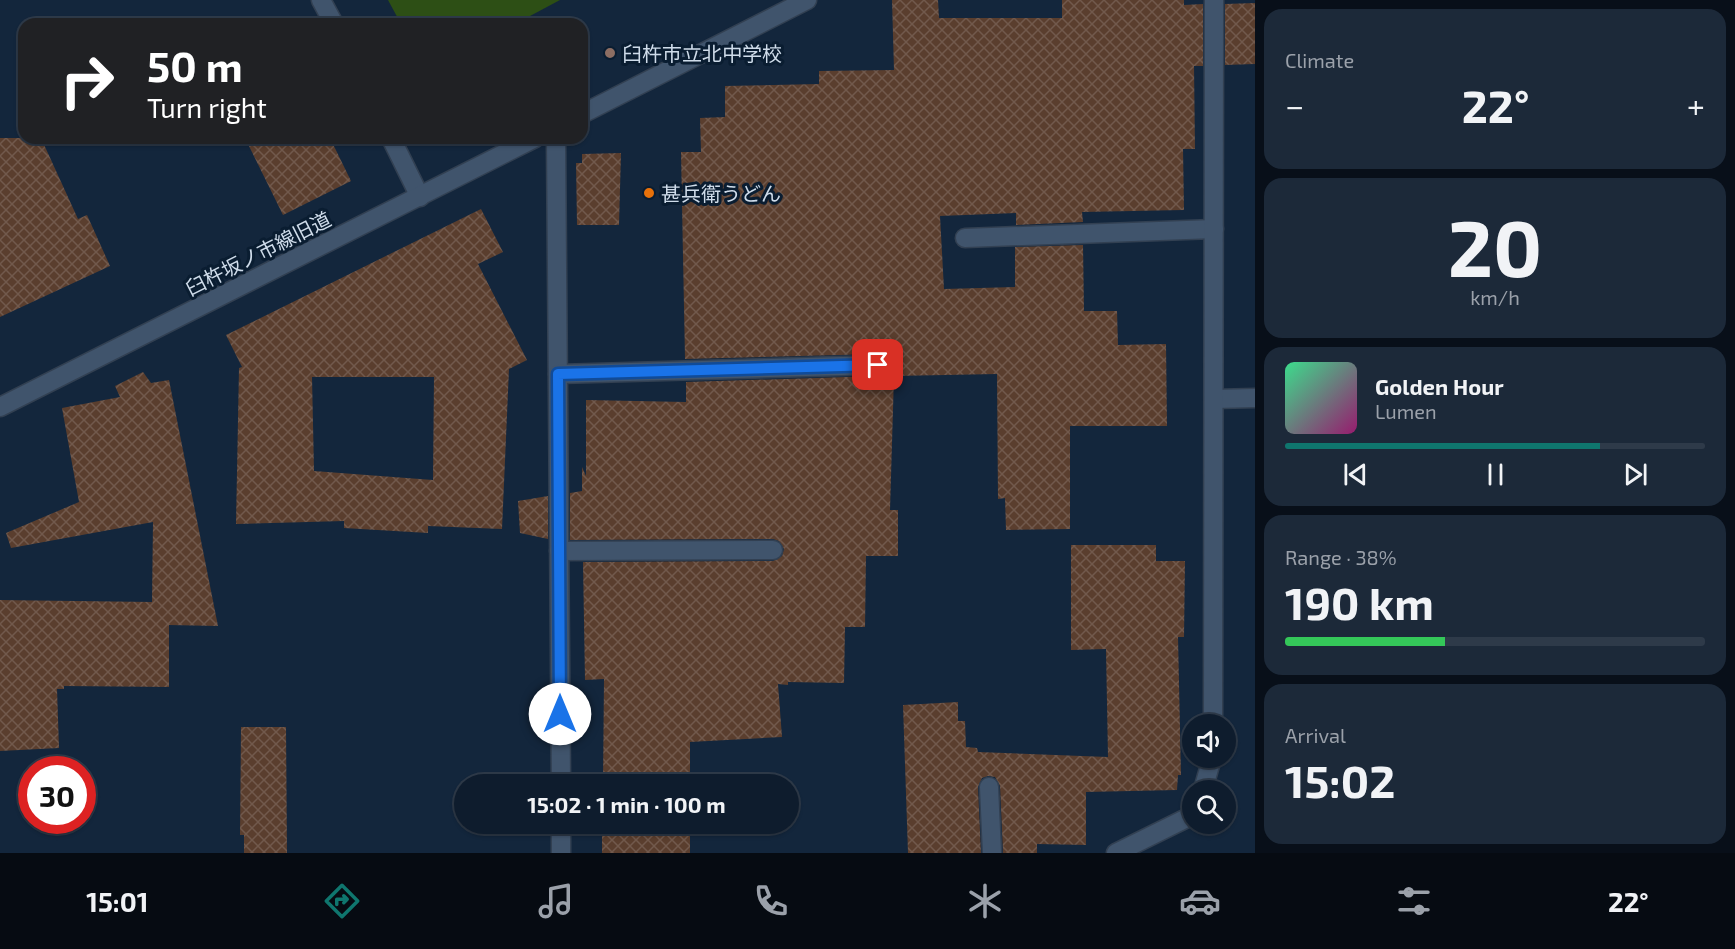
<!DOCTYPE html>
<html lang="en">
<head>
<meta charset="utf-8">
<style>
  body { margin:0; font-family:"Exo 2","Noto Sans JP",sans-serif; background:#1c2939; color:#f1f3f6; height:100vh; display:flex; flex-direction:column; font-size:22px; white-space:nowrap }
  * { box-sizing:border-box; margin:0 }
  p { font-size:20px; color:#9ba1aa }
  .icon { flex:none; width:33px; height:33px; fill:none; stroke:currentColor; stroke-width:2; stroke-linecap:round; stroke-linejoin:round }
  .map { position:relative; flex:1; overflow:hidden }
  .side { display:flex; flex-direction:column; gap:9px; padding:9px; background:#080f19; width:480px }
  .side>* { flex:none }
  .top-card { position:absolute; left:18px; top:18px; width:570px; height:126px; border-radius:18px; box-shadow:0 2px 4px #0004,0 0 0 2px #2e3a49; background:#202124; color:#fff; overflow:hidden }
  .fabs { position:absolute; left:1182px; top:714px; display:grid; gap:12px }
  .fabs a { display:grid; place-items:center; width:54px; height:54px; border-radius:50%; background:#0e1c2d; box-shadow:0 2px 4px #0004,0 0 0 2px #2e3a49; font-size:30px }
  .speed { position:absolute; left:18px; top:756px; display:flex; gap:12px; font-size:30px; font-weight:700; text-align:center }
  .speed>* { display:grid; place-content:center; width:78px; height:78px; border-radius:50%; background:#0e1c2d; box-shadow:0 2px 4px #0004,0 0 0 2px #2e3a49; line-height:1 }
  .speed .limit { border:9px solid #d22; background:#fff; color:#111 }
  .pin { position:absolute; display:grid; place-items:center; width:51px; height:51px; color:#fff; margin:-26px; border-radius:12px; box-shadow:0 3px 9px #0006 }
  .me { position:absolute; width:66px; margin:-33px; rotate:0deg; stroke-linejoin:round; filter:drop-shadow(0 0 4px #0008) }
  .turn { display:flex; align-items:center; gap:21px; height:126px; padding:0 30px; font-size:27px }
  .turn .icon { width:78px; height:78px; stroke-width:2.5 }
  .turn b { display:block; font-size:42px; line-height:51px }
  .big { font-size:45px; font-weight:700; line-height:1.1 }
  .side .tile { flex:1; display:flex; flex-direction:column; justify-content:center; gap:9px; min-width:0; padding:0 21px; border-radius:18px; background:#1c2939 }
  .side .dial { align-items:center; gap:0 }
  .dial b { font-size:78px; line-height:1 }
  .song { display:flex; align-items:center; gap:18px }
  .cover { width:72px; height:72px; border-radius:9px; background:linear-gradient(135deg,hsl(150 70% 55%),hsl(320 70% 35%)) }
  .played { height:6px; border-radius:3px; background:linear-gradient(90deg,#0f766e 75%,#2e3a49 75%) }
  .keys { display:flex; justify-content:space-around; direction:ltr }
  .heat { display:flex; justify-content:space-between; align-items:center; font-size:33px; direction:ltr }
  .charge { height:9px; border-radius:4px; background:linear-gradient(90deg,#34c759 38%,#2e3a49 0) }
  .trip { position:absolute; left:454px; top:774px; width:345px; height:60px; border-radius:30px; background:#0e1c2d; box-shadow:0 2px 4px #0004,0 0 0 2px #2e3a49; font-weight:700; line-height:60px; text-align:center }
  .tab-bar { display:flex; height:96px; justify-content:space-around; align-items:center; background:#060b12; color:#9ba1aa }
  .tab-bar .icon { width:42px; height:42px }
  .tab-bar .selected { color:#0f766e }
  .tab-bar b { font-size:27px; color:#f1f3f6 }
  main { display:flex; flex:1; min-height:0 }
  .map>svg:first-child { display:block }
</style>
</head>
<body>
<main>
<div class="map">
<svg width="1255" height="853" viewBox="0 0 1255 853">
  <defs>
    <pattern id="building-cross-hatch" width="8" height="8" patternUnits="userSpaceOnUse" patternTransform="scale(1.5)"><rect width="8" height="8" fill="#5a3e2e"/><path d="M0 0l8 8M0 8l8-8" fill="none" stroke="#71594c"/></pattern>
  </defs>
  <rect width="100%" height="100%" fill="#13263c"/>
  <!-- park -->
  <polygon fill="#2d4f15" points="388,0 560,0 515,24 401,24"/>
  <!-- building -->
  <g fill="url(#building-cross-hatch)" fill-rule="evenodd">
    <polygon points="892,0 938,0 939,18 1062,18 1062,0 1184,0 1184,5 1203,4 1203,66 1194,66 1195,149 1183,149 1184,210 1082,212 1083,222 1016,225 1016,213 940,216 944,289 1015,287 1015,247 1083,245 1084,311 1117,311 1118,345 1166,344 1167,426 1070,426 1070,529 1006,530 1005,498 998,499 997,374 894,376 890,510 898,510 898,556 866,556 865,627 845,627 844,683 788,682 788,685 778,684 782,737 690,742 690,784 603,784 604,679 585,680 583,562 773,561 782,556 784,549 779,541 773,539 570,540 570,493 582,491 582,467 586,476 586,400 686,402 686,382 878,376 888,371 889,365 888,360 884,355 878,354 685,359 681,152 701,152 700,118 725,117 725,86 819,84 819,71 894,70"/>
    <polygon points="1255,3 1255,64 1225,65 1225,4"/>
    <polygon points="0,138 41,138 78,219 87,215 110,266 0,317"/>
    <polygon points="245,138 330,138 351,181 283,215"/>
    <polygon points="621,153 619,225 577,225 576,163 582,163 582,154"/>
    <path d="M 481,209 L 503,252 L 478,264 L 527,360 L 509,369 L 502,529 L 428,526 L 428,533 L 344,528 L 344,521 L 236,524 L 239,368 L 242,367 L 226,335 ZM 312,377 L 434,377 L 433,480 L 314,471 Z"/>
    <polygon points="143,372 151,383 169,380 218,626 169,625 169,687 64,686 64,689 57,689 59,748 0,751 0,600 152,602 153,522 11,548 6,533 79,502 62,408 120,397 115,386"/>
    <polygon points="548,496 548,539 520,533 518,501"/>
    <polygon points="1071,545 1156,545 1156,561 1185,561 1184,637 1178,637 1181,775 1178,775 1177,790 1086,792 1086,845 1037,844 1037,853 1003,853 1000,786 995,777 988,776 982,778 978,787 981,853 908,853 903,705 958,702 958,721 965,721 966,747 977,748 978,752 1108,757 1106,649 1071,650"/>
    <polygon points="241,727 286,727 287,853 244,853 244,835 240,835"/>
    <rect x="602" y="824" width="88" height="29"/>
  </g>
  <g fill="none" stroke-linecap="round" stroke-linejoin="round">
    <defs>
      <g id="street">
        <polyline points="321,0 334,24"/>
        <polyline points="391,138 420,197"/>
        <polyline points="556,138 561,784"/>
        <polyline points="965,238 1214,229"/>
        <polyline points="558,374 878,365"/>
        <polyline points="1214,399 1255,398"/>
        <polyline points="559,551 773,550"/>
        <polyline points="1213,724 1214,0"/>
        <polyline points="989,787 992,853"/>
        <polyline points="1203,790 1212,758"/>
        <polyline points="561,824 561,853"/>
        <polyline points="1116,853 1189,817 1192,813"/>
      </g>
      <g id="secondary">
        <polyline points="582,114 807,0"/>
        <polyline points="0,407 535,138"/>
      </g>
    </defs>
    <!-- street casing -->
    <use href="#street" stroke="#324052" stroke-width="21"/>
    <!-- secondary casing -->
    <use href="#secondary" stroke="#324052" stroke-width="21"/>
    <!-- street -->
    <use href="#street" stroke="#40546c" stroke-width="18"/>
    <!-- secondary -->
    <use href="#secondary" stroke="#40546c" stroke-width="18"/>
  </g>
  <g fill="none" stroke-linecap="round" stroke-linejoin="round">
    <defs>
      <polyline id="route" points="560,714 558,374 878,365"/>
    </defs>
    <!-- route casing -->
    <use href="#route" stroke="#114b97" stroke-width="15"/>
    <!-- route -->
    <use href="#route" stroke="#1a73e8" stroke-width="10"/>
  </g>
  <!-- markers -->
  <circle fill="#8d6e63" stroke="#0a1d31" stroke-width="2" cx="610" cy="53" r="6"/>
  <circle fill="#e8710a" stroke="#0a1d31" stroke-width="2" cx="649" cy="193" r="6"/>
  <g text-anchor="middle" dominant-baseline="central" stroke-width="6" stroke-linejoin="round" paint-order="stroke">
    <!-- poi labels -->
    <g font-size="20" fill="#cfdcea" stroke="#0a1d31" text-anchor="start">
      <text x="622" y="53">臼杵市立北中学校</text>
      <text x="661" y="193">甚兵衛うどん</text>
    </g>
    <!-- street labels -->
    <g font-size="20" fill="#cfdcea" stroke="#0a1d31">
      <text transform="translate(258 253) rotate(-27)">臼杵坂ノ市線旧道</text>
    </g>
  </g>
</svg>
<div class="fabs">
<a><svg class="icon" aria-label="sound" viewBox="0 0 24 24"><path d="M4 9h4l5-4v14l-5-4H4zM17 9q2 3 0 6"/></svg></a>
<a><svg class="icon" aria-label="search" viewBox="0 0 24 24"><circle cx="10" cy="10" r="6"/><path d="M15 15l6 6"/></svg></a>
</div>
<div class="speed"><div class="limit">30</div></div>
<div class="pin" style="left:878px;top:365px;background:#d93025"><svg class="icon" aria-label="arrive" viewBox="0 0 24 24"><path d="M6 21V4h12l-3 4 3 4H6"/></svg></div>
<svg class="me" style="left:560px;top:714px" viewBox="-20 -20 40 40"><circle r="19" fill="#fff"/><path d="M0-13L10 11 0 6-10 11z" fill="#1a73e8"/></svg>
<div class="trip">15:02 · 1 min · 100 m</div>
<div class="top-card">
<div class="turn"><svg class="icon" aria-label="right" viewBox="0 0 24 24"><path d="M7 20v-9h11M14 6l5 5-5 5"/></svg><div><b>50 m</b>Turn right</div></div>
</div>
</div>
<section class="side">
<div class="tile"><p>Climate</p>
<div class="heat"><a>−</a><b class="big">22°</b><a>+</a></div>
</div>
<div class="tile dial"><b>20</b><p>km/h</p></div>
<div class="tile">
<div class="song"><i class="cover"></i><div><b>Golden Hour</b><p>Lumen</p></div></div>
<div class="played"></div>
<div class="keys"><svg class="icon" aria-label="previous" viewBox="0 0 24 24"><path d="M18 5L8 12l10 7zM5 5v14"/></svg><svg class="icon" aria-label="pause" viewBox="0 0 24 24"><path d="M8 5v14M16 5v14"/></svg><svg class="icon" aria-label="next" viewBox="0 0 24 24"><path d="M6 5l10 7-10 7zM19 5v14"/></svg></div>
</div>
<div class="tile"><p>Range · 38%</p><b class="big">190 km</b><div class="charge"></div></div>
<div class="tile"><p>Arrival</p><b class="big">15:02</b></div>
</section>
</main>
<nav class="tab-bar">
<b>15:01</b>
<svg class="icon selected" aria-label="directions" viewBox="0 0 24 24"><path d="M12 3l9 9-9 9-9-9zM9 14v-3h6M13 9l2 2-2 2"/></svg>
<svg class="icon" aria-label="music" viewBox="0 0 24 24"><path d="M9 18V5l10-2v13"/><circle cx="6" cy="18" r="3"/><circle cx="16" cy="16" r="3"/></svg>
<svg class="icon" aria-label="phone" viewBox="0 0 24 24"><path d="M5 4h4l2 5-3 2q2 4 5 5l2-3 5 2v4C11 20 4 13 5 4z"/></svg>
<svg class="icon" aria-label="climate" viewBox="0 0 24 24"><path d="M12 3v18M4 7l16 10M4 17L20 7"/></svg>
<svg class="icon" aria-label="car" viewBox="0 0 24 24"><path d="M5 17H2v-5l4-1 3-4h7l3 4 3 1v5h-3M9 17h6M6 11h13"/><circle cx="7" cy="17" r="2"/><circle cx="17" cy="17" r="2"/></svg>
<svg class="icon" aria-label="filters" viewBox="0 0 24 24"><path d="M4 7h16M4 17h16"/><circle cx="9" cy="7" r="2"/><circle cx="15" cy="17" r="2"/></svg>
<b>22°</b>
</nav>
</body>
</html>
